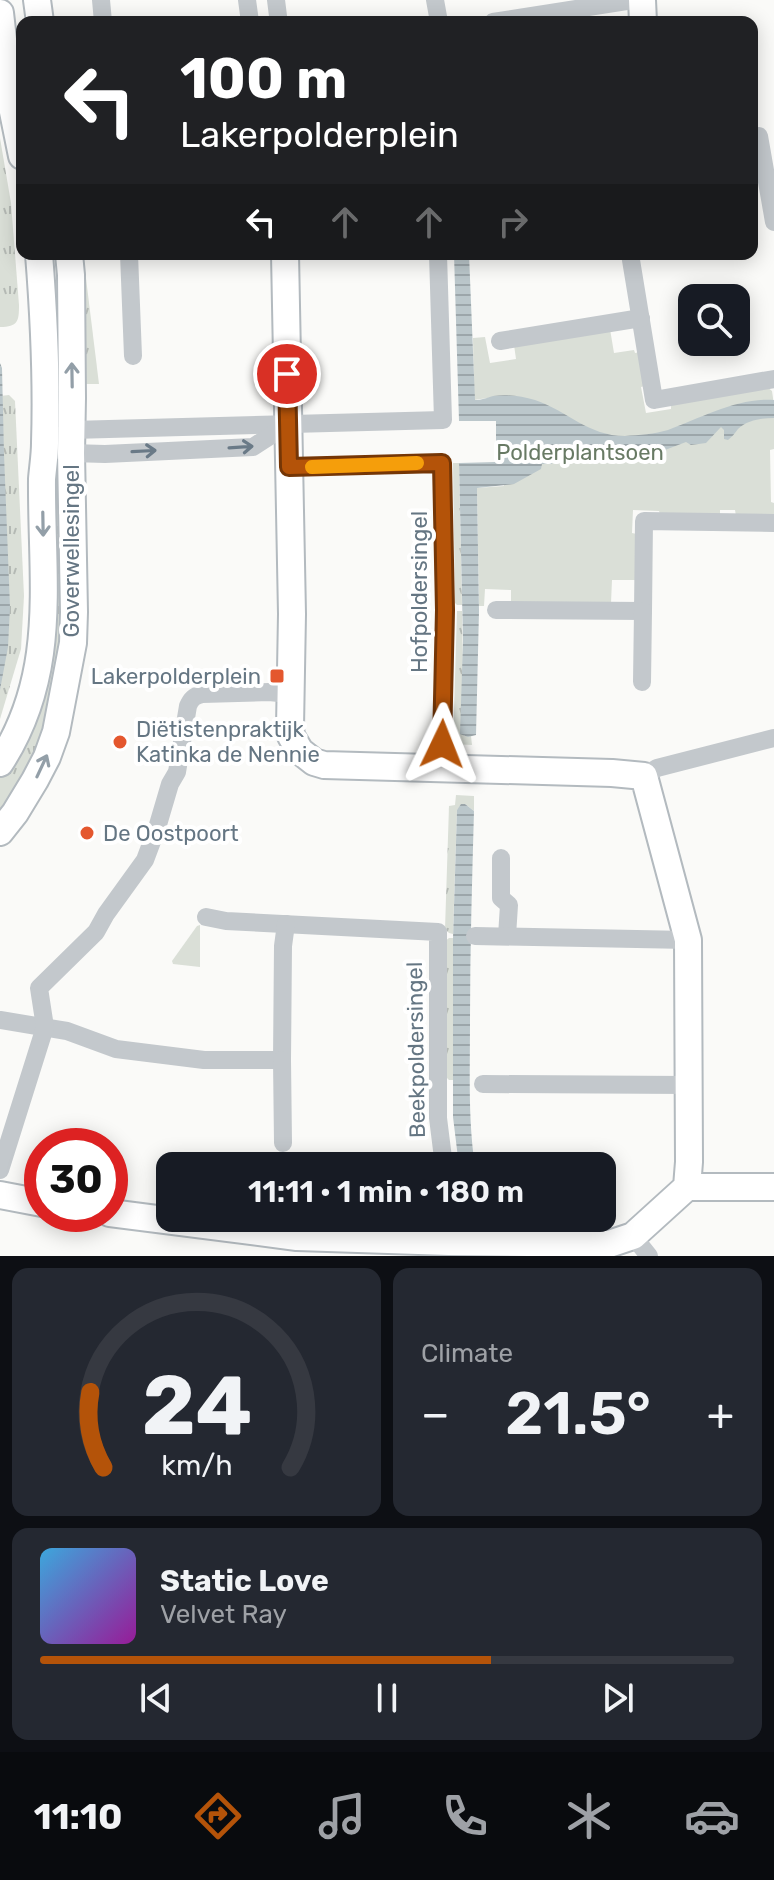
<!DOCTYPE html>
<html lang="en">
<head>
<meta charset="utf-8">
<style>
  body { margin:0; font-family:Rubik,sans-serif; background:#242831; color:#f1f3f6; height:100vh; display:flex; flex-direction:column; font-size:30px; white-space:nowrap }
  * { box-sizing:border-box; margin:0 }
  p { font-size:26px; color:#9ea1a6 }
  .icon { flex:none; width:44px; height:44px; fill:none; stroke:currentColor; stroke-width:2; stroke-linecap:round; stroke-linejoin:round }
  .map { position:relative; height:1256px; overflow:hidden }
  .sheet { display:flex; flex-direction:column; gap:12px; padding:12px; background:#0d0f14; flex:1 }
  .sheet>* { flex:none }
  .banner { position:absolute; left:16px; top:16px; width:742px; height:244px; border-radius:16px; box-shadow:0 4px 20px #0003; background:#202124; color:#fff; overflow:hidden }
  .tools { position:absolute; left:678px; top:284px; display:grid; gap:16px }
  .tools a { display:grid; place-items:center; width:72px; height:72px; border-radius:16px; background:#171b24; box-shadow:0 4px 20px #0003; font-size:40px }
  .speed { position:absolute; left:24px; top:1128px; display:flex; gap:16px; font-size:40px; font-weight:700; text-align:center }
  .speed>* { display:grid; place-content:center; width:104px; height:104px; border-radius:50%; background:#171b24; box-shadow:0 4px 20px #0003; line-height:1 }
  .speed .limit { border:12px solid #d22; background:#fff; color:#111 }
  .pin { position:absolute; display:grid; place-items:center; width:68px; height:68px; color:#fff; margin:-34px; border:4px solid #fff; border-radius:50%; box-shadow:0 2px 8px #0007 }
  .me { position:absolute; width:88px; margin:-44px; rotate:2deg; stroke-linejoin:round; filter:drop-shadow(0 0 6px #0008) }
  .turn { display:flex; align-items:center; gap:28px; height:168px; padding:0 32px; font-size:36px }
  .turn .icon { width:104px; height:104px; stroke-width:2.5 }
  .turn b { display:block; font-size:56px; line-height:68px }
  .lanes { display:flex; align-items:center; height:76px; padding:0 32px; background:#0003; justify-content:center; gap:40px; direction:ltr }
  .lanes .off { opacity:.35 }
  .big { font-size:60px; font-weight:600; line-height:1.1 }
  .sheet .widget { flex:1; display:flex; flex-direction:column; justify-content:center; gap:12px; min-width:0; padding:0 28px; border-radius:16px; background:#242831 }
  .sheet .dial { align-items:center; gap:0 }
  .dial svg { height:208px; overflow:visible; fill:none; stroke:#363941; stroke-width:7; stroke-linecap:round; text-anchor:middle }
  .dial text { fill:#f1f3f6; stroke:none }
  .song { display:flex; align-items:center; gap:24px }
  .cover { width:96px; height:96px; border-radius:12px; background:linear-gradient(135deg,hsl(200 70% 55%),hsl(300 70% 35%)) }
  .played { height:8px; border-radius:4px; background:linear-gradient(90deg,#b45309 65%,#363941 65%) }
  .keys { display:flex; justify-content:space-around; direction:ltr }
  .heat { display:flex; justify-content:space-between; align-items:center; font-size:44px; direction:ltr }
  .sheet .tiles { flex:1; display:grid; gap:12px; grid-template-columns:1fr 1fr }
  .widget:last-child { grid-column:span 2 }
  .trip { position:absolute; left:156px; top:1152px; width:460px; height:80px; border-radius:16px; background:#171b24; box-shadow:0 4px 20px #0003; font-weight:600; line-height:80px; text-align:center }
  .tab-bar { display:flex; height:128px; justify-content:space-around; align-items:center; background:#090b0e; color:#9ea1a6 }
  .tab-bar .icon { width:56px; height:56px }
  .tab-bar .current { color:#b45309 }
  .tab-bar b { font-size:36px; color:#f1f3f6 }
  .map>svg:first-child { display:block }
</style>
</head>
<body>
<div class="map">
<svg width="774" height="1256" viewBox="0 0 774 1256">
  <defs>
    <pattern id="grass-tufts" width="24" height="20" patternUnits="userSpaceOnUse" patternTransform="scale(2)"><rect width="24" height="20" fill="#dadfd7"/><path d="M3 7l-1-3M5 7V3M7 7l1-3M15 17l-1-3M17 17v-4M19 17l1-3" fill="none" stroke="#b4b9b4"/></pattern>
    <pattern id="water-rules" width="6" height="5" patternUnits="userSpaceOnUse" patternTransform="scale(2)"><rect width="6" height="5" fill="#bbc7cb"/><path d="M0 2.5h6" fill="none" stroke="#9ca6aa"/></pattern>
  </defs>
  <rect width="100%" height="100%" fill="#fafaf8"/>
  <!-- grass -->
  <g fill="url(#grass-tufts)">
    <path d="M 0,138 L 11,203 L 19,305 C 19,321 18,327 0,327 Z"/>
    <polygon points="74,254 83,254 99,384 83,384"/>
    <polygon points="9,395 15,401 24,596 21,649 0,719 0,396"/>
    <polygon points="55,463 63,465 64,624 51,727 0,820 0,776 12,755"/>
    <polygon points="453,463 459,463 462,605 457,605 455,603"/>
    <polygon points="457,611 462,611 464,736 471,736 472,745 453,744"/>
    <polygon points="456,795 474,796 474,811 465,804 457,810 453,934 449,933 445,929 449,806 455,805"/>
    <polygon points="449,938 453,938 454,954 453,1080 449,1080 444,1075 444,942"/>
  </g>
  <!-- green -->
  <g fill="#dadfd7">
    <polygon points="610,329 614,353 634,350 635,353 640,352 645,386 641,387 646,413 671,409 671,404 767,387 772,391 774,405 774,449 770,450 771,502 774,503 774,516 736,516 735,510 720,510 720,515 660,514 659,511 633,510 632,533 637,534 637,580 612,580 611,603 511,604 511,590 485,589 484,606 479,606 477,488 504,486 501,396 474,400 473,338 485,337 490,363 516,359 514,345"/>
    <polygon points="200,925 200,967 173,964 172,961 197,926"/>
  </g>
  <!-- water -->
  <g fill="url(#water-rules)">
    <path d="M 454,254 L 469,254 L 475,400 C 482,400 486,398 493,396 C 507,394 521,396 535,400 C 568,411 588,436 625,436 C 639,435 655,434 668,430 C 701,418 738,397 774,400 L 774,418 C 762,418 747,420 738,429 C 735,433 732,437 728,440 L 724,439 L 724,430 L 721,427 L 706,443 L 691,445 L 686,442 L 665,450 L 642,452 L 591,450 L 552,462 L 552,464 L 542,464 L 541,469 L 514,484 L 477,488 L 479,611 L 476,735 L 468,737 L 460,734 L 463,641 L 459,463 L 496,462 L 496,421 L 459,421 Z"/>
    <polygon points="0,363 2,368 4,454 10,607 8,647 0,690"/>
    <path d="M 461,804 L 465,804 L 474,811 C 472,883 470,954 470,1025 C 470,1072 468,1120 475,1166 L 459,1166 L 453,1117 L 453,938 L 457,810 Z"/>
  </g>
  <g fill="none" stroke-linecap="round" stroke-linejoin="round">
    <defs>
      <g id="secondary">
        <polyline points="37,0 40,22"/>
        <polyline points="642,0 643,22"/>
        <polyline points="0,13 9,92 22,156"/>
        <path d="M 0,763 C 59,672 41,581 42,479 C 43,467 45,455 45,443 C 47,380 44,317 39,254"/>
        <polyline points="0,832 15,813 35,780 47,757 56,732 73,643 74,612 71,453 72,398 71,275 69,254"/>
        <polyline points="687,1187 774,1187"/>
        <polyline points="0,1195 42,1203"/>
        <polyline points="110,1213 297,1237 449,1242 609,1244 633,1236 687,1187 689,1162 688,940 644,776 612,773 324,765 314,762 300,751 291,736 290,727 292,614 285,254"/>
      </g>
    </defs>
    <!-- secondary casing -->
    <use href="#secondary" stroke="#b3babf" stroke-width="30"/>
    <!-- street -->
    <g stroke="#c3c8cc" stroke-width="18">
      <polyline points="101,0 103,22"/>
      <polyline points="247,0 250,22"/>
      <polyline points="276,0 278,16"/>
      <polyline points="435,0 439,22"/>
      <polyline points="493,22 633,0"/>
      <polyline points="759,136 774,222"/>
      <polyline points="129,254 133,356"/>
      <polyline points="630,254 654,400 774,379"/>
      <polyline points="500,341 641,318"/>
      <polyline points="61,436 72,430 443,420 438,254"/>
      <polyline points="60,450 71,453 105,454 253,447 287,425"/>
      <polyline points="289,467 442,463 445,638 442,768"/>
      <polyline points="496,610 643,611 644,521 774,523"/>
      <polyline points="642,682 643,611"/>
      <polyline points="644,776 657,768 774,738"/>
      <polyline points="501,858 501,898 509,905 507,936"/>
      <polyline points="206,917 226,921 438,932 438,1118 444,1166"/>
      <polyline points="475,936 688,940"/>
      <polyline points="0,1020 67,1031 116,1049 204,1060 282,1060 283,946 286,924"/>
      <polyline points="282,1060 283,1143"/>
      <polyline points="483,1084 688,1085"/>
      <path d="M 0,1170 L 45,1027 L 39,988 L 96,932 L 106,914 L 145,860 L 157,828 L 170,784 L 177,772 L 188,706 C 191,699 194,696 202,694 L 269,692 L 289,694"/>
      <polyline points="447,1218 449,1242"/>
      <polyline points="633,1236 649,1256"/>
    </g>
    <!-- secondary -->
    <use href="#secondary" stroke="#fff" stroke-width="26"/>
  </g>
  <!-- one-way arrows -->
  <defs><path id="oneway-shaft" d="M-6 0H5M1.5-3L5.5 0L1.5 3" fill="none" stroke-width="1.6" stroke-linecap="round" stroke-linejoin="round" transform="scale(2)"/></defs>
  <g stroke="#939fa8">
    <use href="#oneway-shaft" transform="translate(72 375) rotate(-91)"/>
    <use href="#oneway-shaft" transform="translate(43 524) rotate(89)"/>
    <use href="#oneway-shaft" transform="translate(42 766) rotate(-65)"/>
  </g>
  <g stroke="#6a7a87">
    <use href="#oneway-shaft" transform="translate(241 447) rotate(-4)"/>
    <use href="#oneway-shaft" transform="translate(144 451) rotate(-3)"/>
  </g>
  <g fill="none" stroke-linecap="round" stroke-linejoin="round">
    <defs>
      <polyline id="route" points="287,374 289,467 442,463 445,610 442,744"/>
    </defs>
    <!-- route casing -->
    <use href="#route" stroke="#753606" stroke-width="20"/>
    <!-- route -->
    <use href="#route" stroke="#b45309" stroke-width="14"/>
    <!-- slow -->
    <polyline stroke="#f59e0b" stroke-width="14" points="312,467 417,463"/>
  </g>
  <!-- markers -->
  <g fill="#e4572e" stroke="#fff" stroke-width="3">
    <rect x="269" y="668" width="16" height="16" rx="4"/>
    <circle cx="120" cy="742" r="8"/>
    <circle cx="87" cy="833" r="8"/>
  </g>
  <g text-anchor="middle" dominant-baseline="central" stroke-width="8" stroke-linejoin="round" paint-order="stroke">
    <!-- park labels -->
    <g font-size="22" fill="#687a64" stroke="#fff">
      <text x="580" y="452">Polderplantsoen</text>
    </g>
    <!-- street labels -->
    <g font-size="22" fill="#657683" stroke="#fff">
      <text transform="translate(71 551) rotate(-90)">Goverwellesingel</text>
      <text transform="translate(419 592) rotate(-90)">Hofpoldersingel</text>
      <text transform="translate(416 1050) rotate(-91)">Beekpoldersingel</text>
    </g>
    <!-- poi labels -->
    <g font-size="22" fill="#657683" stroke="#fff" text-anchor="start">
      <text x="261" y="676" text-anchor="end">Lakerpolderplein</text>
      <text x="136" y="729">Diëtistenpraktijk<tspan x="136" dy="25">Katinka de Nennie</tspan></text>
      <text x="103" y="833">De Oostpoort</text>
    </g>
  </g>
</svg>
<div class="tools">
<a><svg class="icon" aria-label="search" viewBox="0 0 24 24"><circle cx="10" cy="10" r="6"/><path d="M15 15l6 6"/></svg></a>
</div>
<div class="speed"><div class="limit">30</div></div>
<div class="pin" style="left:287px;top:374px;background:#d93025"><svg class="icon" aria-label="arrive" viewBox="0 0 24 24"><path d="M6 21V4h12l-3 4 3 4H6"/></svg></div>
<svg class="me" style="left:442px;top:744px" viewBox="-20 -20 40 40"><path d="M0-17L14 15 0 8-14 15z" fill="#b45309" stroke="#fff" stroke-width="4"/></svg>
<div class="trip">11:11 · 1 min · 180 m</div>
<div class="banner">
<div class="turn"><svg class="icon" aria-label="left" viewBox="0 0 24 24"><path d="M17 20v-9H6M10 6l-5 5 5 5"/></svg><div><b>100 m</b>Lakerpolderplein</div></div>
<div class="lanes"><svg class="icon" aria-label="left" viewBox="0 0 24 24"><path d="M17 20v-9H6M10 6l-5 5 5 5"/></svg><svg class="icon off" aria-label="ahead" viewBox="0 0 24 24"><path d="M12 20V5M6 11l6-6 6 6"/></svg><svg class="icon off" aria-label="ahead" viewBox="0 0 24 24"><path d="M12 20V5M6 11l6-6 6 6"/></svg><svg class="icon off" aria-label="right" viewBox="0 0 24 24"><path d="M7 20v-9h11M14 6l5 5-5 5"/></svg></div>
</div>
</div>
<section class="sheet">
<div class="tiles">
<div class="widget dial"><svg viewBox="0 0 100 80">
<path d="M14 69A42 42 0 1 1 86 69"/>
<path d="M14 69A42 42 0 0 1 9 40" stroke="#b45309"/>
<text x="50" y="56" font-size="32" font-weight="700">24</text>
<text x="50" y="72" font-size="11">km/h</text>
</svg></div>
<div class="widget"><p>Climate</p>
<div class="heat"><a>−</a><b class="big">21.5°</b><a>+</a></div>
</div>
<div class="widget">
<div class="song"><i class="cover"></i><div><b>Static Love</b><p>Velvet Ray</p></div></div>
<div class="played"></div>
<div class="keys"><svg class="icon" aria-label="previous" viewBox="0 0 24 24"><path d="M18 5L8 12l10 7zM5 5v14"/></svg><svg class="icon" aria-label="pause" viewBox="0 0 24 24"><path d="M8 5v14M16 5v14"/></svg><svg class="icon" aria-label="next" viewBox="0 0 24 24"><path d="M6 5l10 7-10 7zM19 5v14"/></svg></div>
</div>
</div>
</section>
<nav class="tab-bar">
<b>11:10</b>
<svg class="icon current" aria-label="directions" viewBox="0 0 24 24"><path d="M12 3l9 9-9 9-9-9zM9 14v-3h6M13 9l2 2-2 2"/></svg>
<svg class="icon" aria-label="music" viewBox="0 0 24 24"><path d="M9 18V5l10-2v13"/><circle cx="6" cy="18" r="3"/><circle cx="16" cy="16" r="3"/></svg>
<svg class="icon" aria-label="phone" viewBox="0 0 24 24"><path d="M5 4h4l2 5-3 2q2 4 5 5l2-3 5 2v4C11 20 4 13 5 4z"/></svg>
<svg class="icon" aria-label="climate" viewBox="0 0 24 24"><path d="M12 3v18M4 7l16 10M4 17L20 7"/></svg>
<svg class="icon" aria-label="car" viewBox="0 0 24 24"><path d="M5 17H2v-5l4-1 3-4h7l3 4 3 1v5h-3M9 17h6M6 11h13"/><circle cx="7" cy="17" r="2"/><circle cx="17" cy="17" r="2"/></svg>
</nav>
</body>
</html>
